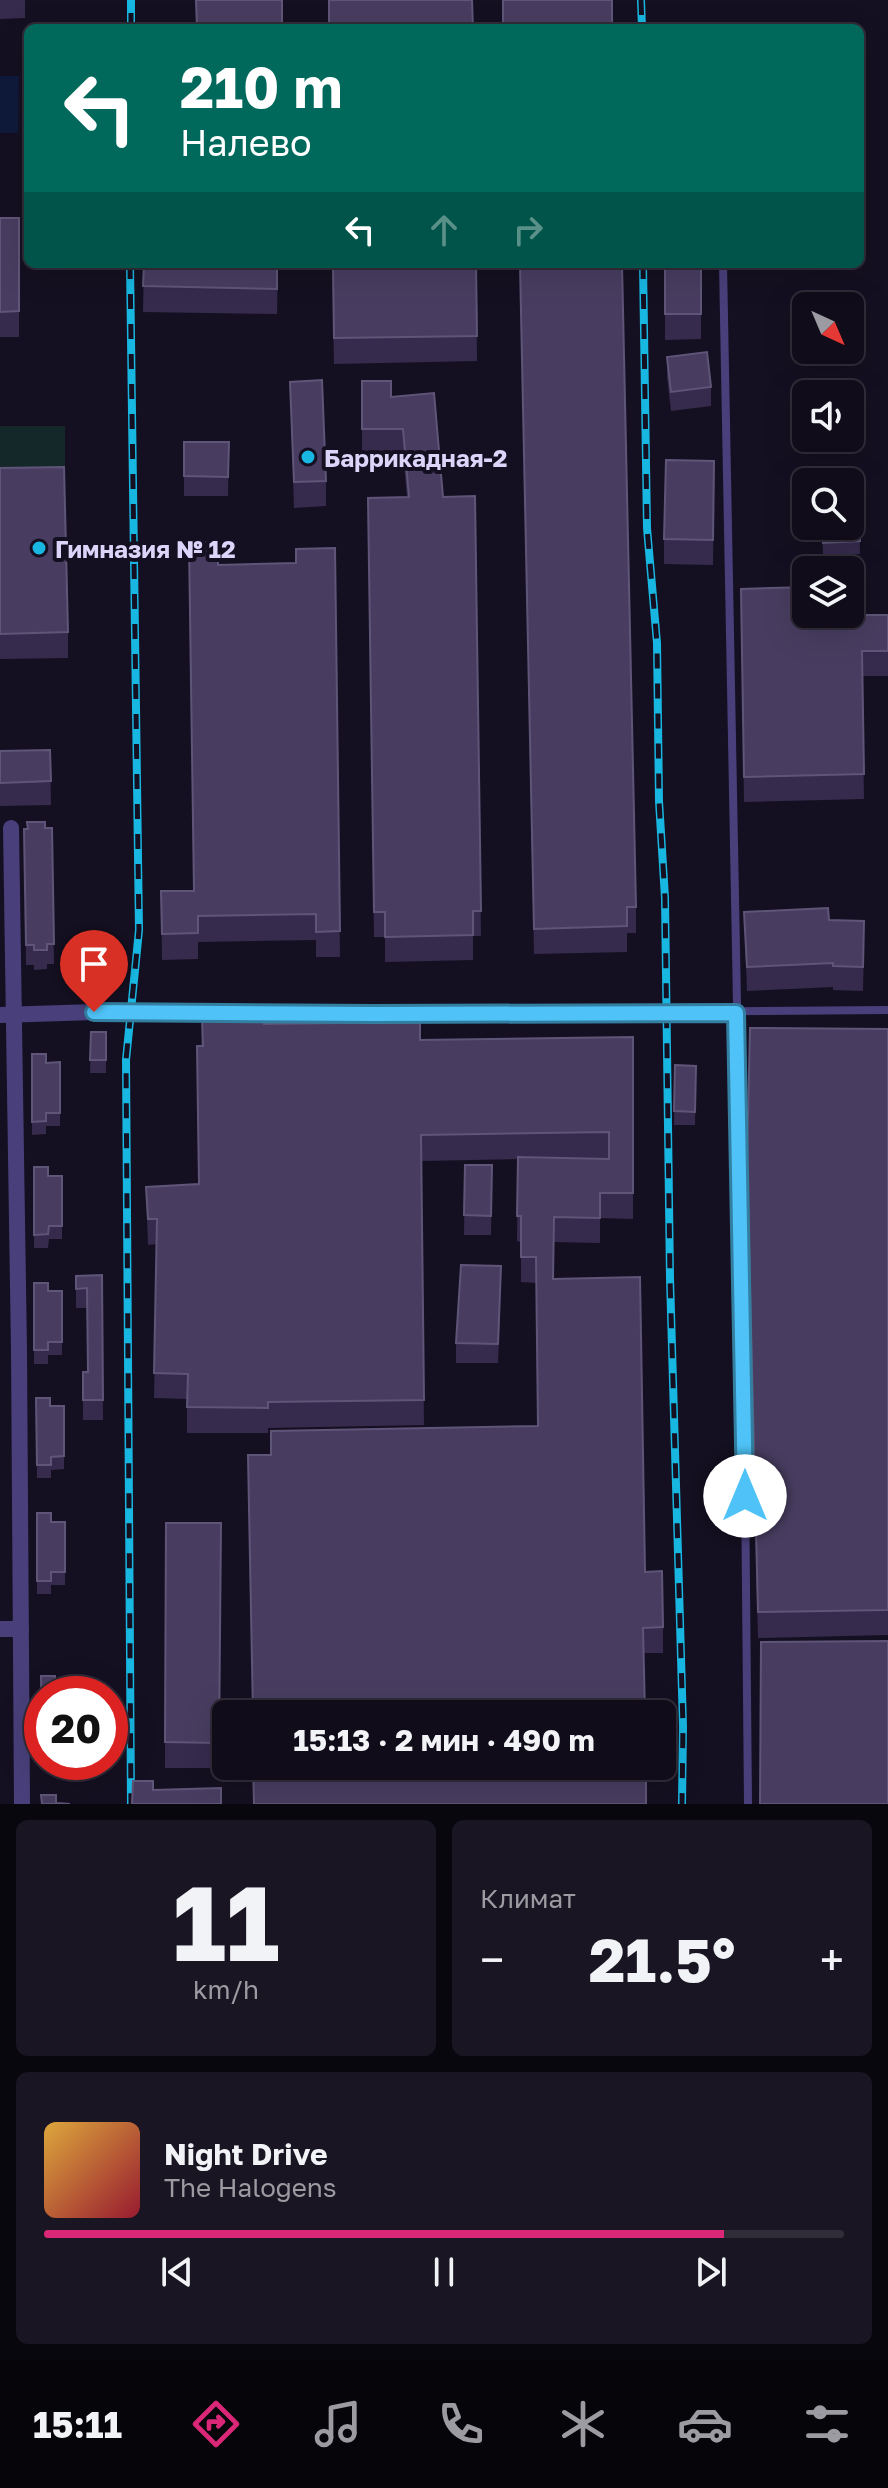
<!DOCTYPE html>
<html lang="ru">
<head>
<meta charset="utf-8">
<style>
  body { margin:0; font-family:"Golos Text",sans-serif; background:#191522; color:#f1f3f6; height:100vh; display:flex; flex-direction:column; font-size:30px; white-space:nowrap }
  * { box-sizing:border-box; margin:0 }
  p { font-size:26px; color:#9c9ba2 }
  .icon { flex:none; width:44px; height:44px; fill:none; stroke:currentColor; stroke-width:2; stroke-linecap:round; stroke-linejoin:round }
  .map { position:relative; height:1804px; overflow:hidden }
  .side { display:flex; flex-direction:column; gap:16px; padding:16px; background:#09070e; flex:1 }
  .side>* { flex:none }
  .hud { position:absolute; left:24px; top:24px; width:840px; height:244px; border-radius:12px; box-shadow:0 8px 32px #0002,0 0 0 2px #302c38; background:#00695c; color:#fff; overflow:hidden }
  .needle { width:52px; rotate:136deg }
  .tools { position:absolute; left:792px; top:292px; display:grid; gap:16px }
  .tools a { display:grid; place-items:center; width:72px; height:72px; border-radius:12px; background:#100c19; box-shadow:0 8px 32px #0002,0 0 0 2px #302c38; font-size:40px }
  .speed { position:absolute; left:24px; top:1676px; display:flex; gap:16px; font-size:40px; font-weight:700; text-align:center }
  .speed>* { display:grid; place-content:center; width:104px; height:104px; border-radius:50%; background:#100c19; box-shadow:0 8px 32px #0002,0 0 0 2px #302c38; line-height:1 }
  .speed .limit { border:12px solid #d22; background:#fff; color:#111 }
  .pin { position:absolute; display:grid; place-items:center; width:68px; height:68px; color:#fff; margin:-82px -34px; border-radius:50% 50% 50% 0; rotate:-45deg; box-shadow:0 0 8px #0007 }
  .pin .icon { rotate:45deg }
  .me { position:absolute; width:88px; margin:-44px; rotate:0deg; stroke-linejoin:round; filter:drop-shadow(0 0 6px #0008) }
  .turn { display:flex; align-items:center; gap:28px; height:168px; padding:0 24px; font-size:36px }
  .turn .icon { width:104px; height:104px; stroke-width:2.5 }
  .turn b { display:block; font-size:56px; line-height:68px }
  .lanes { display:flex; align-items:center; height:76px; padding:0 24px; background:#0003; justify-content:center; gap:40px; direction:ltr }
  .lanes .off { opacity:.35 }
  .big { font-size:60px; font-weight:700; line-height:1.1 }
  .side .widget { flex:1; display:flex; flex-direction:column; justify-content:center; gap:12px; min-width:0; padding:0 28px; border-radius:12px; background:#191522 }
  .side .dial { align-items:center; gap:0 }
  .dial b { font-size:104px; line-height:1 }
  .song { display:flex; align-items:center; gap:24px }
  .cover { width:96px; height:96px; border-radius:12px; background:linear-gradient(135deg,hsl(40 70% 55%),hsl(350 70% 35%)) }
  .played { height:8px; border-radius:4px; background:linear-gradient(90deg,#db2777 85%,#302c38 85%) }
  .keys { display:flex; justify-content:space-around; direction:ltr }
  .heat { display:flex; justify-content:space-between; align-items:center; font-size:44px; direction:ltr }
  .side .tiles { flex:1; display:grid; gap:16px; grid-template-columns:1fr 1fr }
  .widget:last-child { grid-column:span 2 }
  .trip { position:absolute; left:212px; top:1700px; width:464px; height:80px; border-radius:12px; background:#100c19; box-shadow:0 8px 32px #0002,0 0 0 2px #302c38; font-weight:700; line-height:80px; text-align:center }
  .tabs { display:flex; height:128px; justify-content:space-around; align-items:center; background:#06050a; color:#9c9ba2 }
  .tabs .icon { width:56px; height:56px }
  .tabs .active { color:#db2777 }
  .tabs b { font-size:36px; color:#f1f3f6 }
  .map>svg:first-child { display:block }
</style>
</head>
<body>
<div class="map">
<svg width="888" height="1804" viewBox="0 0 888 1804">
  <rect width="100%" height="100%" fill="#151021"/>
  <!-- green -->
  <rect fill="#14282a" x="0" y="426" width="65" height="56"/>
  <!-- water -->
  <polygon fill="#0f1a3b" points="0,76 19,76 18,133 0,133"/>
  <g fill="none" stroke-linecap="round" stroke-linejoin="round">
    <!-- lane -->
    <g stroke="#49407b" stroke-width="8">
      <polyline points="723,264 744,1373 748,1804"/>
      <polyline points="94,1012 373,1014 888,1010"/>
    </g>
    <!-- street -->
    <g stroke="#49407b" stroke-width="16">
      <polyline points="11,828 19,1351 22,1804"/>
      <polyline points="0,1015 94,1012"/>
      <polyline points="0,1629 21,1629"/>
    </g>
    <defs>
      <g id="rail">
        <polyline points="641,0 642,28"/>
        <polyline points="131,28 131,0"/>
        <polyline points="130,264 139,930 126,1060 131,1804"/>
        <polyline points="643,264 647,528 657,643 659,801 665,898 670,1278 683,1726 682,1804"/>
      </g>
    </defs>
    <!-- rail casing -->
    <use href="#rail" stroke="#18b7e2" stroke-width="8"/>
    <!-- rail -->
    <use href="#rail" stroke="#151021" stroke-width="5" stroke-dasharray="15" stroke-linecap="butt"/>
  </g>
  <!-- wall -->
  <g fill="#362b4d" fill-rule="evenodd">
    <polygon points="0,0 25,0 25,18 0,19"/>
    <rect x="0" y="218" width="19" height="119"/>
    <polygon points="144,264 278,264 277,314 143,312"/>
    <polygon points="332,264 476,264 477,361 334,364"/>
    <polygon points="520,264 636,907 636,933 627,933 627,952 534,954"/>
    <polygon points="665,264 701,264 701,339 665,340"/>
    <polygon points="667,357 711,387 711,406 671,411 667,377"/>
    <polygon points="362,381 391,397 443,497 475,496 481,936 473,936 473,960 385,962 385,937 374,937 368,498 407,497 403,454 362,454"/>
    <polygon points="290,382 326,481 326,506 294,508"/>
    <polygon points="184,442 229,442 228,496 184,496"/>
    <polygon points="714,461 713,565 664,564 664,539"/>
    <polygon points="0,468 68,632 68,658 0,659"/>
    <polygon points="859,514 860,554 823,556 822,526"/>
    <polygon points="335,548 340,957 316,957 316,940 198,942 198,959 162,960 161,891 194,891 218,565 296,563"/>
    <polygon points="741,589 861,615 888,615 888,676 862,676 864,799 744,802"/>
    <polygon points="50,750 51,805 0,806 0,751"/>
    <polygon points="52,828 54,964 47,964 47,969 34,970 34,965 26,965 24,829"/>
    <polygon points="744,912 829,920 864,945 863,991 833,990 833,987 747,991"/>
    <path d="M 202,1018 L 420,1040 L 633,1037 L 633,1219 L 600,1218 L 600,1243 L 554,1242 L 553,1279 L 645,1572 L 663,1627 L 663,1653 L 644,1653 L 271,1455 L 538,1426 L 536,1283 L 521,1282 L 521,1242 L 517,1241 L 518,1159 L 421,1161 L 424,1425 L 268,1428 L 268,1433 L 187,1433 L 187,1399 L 154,1398 L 157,1244 L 148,1245 L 146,1187 L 199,1184 ZM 573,1158 L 609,1158 L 609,1159 Z"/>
    <polygon points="888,1029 888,1635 758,1638 747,1186"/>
    <polygon points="91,1032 106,1032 106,1073 90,1073"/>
    <polygon points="32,1054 46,1063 60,1062 60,1126 46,1126 46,1134 32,1135"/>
    <polygon points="675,1065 696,1066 695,1125 674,1125"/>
    <polygon points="465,1165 492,1165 491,1235 464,1235"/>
    <polygon points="34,1167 48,1176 62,1176 62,1239 49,1239 48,1248 34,1248"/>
    <polygon points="102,1275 103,1420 83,1420 83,1372 88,1372 87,1308 76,1308 76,1276"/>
    <polygon points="34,1283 48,1291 62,1291 62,1355 48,1355 48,1364 34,1364"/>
    <polygon points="501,1285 498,1363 456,1363 456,1343"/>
    <polygon points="36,1398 50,1406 64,1406 64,1469 51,1470 51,1478 37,1478"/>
    <polygon points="37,1513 51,1522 65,1522 65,1585 51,1585 51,1594 37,1594"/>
    <polygon points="166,1523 221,1523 219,1768 165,1768"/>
  </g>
  <!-- building -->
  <g fill="#483d60" stroke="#5f5578" stroke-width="2">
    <polygon points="196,0 282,0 282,28 197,28"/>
    <polygon points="329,0 472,0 473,28 329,28"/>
    <rect x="503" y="0" width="109" height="28"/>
    <polygon points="0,218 19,218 19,311 0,312"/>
    <polygon points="144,264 277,264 277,289 143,286"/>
    <polygon points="333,264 476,264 477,336 334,338"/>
    <polygon points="520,264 622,264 636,907 627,907 627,926 534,929"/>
    <rect x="665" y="264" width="36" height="50"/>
    <polygon points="707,352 711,387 671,392 667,357"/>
    <polygon points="322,380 326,481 294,482 290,382"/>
    <polygon points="362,381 391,381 391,397 434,393 443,497 475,496 481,911 473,911 473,935 385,937 385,912 374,912 368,498 409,497 403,429 362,429"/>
    <polygon points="184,442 229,442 228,477 184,476"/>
    <polygon points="666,460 714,461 713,540 664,539"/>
    <polygon points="64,467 68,632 0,634 0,468"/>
    <polygon points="850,514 859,514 860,541 823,543 822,526 850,526"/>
    <polygon points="218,542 218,565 296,563 296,549 335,548 340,931 316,932 316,914 198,916 198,933 162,934 161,891 194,891 189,543"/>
    <polygon points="861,586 861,615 888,615 888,651 862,651 864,774 744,777 741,589 806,587 806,614 850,614 850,587"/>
    <polygon points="50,750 51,781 0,783 0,751"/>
    <polygon points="27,822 45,822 45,828 52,828 54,944 47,944 47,950 34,950 34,945 26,945 24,829 28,829"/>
    <polygon points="828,908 829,920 864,921 863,967 833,966 833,963 747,967 744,912"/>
    <polygon points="264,1015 264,1024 420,1022 420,1040 633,1037 633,1193 600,1193 600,1218 554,1217 553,1279 640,1277 645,1572 662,1571 663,1627 643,1628 645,1714 253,1714 248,1455 271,1455 271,1431 538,1426 536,1257 521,1257 521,1216 517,1216 518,1157 609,1159 609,1132 421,1135 424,1400 268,1402 268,1408 187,1407 188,1374 154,1373 157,1219 148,1219 146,1187 199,1184 197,1046 203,1046 202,1018"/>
    <polygon points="750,1028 888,1029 888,1610 758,1612 747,1161"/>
    <polygon points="91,1032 106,1032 106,1060 90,1060"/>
    <polygon points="32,1054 46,1054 46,1063 60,1062 60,1113 46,1113 46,1121 32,1122"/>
    <polygon points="675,1065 696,1066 695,1112 674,1111"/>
    <polygon points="465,1165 492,1165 491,1216 464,1215"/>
    <polygon points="34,1167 48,1167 48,1176 62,1176 62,1226 49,1226 48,1234 34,1235"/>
    <polygon points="461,1265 501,1266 498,1344 456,1343"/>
    <polygon points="102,1275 103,1400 83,1400 83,1372 88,1372 87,1288 76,1289 76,1276"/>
    <polygon points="34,1283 48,1283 48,1291 62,1291 62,1342 48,1342 48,1350 34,1350"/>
    <polygon points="36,1398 50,1398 50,1406 64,1406 64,1456 51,1457 51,1465 37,1465"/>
    <polygon points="37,1513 51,1513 51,1522 65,1522 65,1572 51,1572 51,1581 37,1581"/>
    <polygon points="166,1523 221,1523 219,1743 165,1742"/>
    <polygon points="888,1641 888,1804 760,1804 761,1642"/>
    <polygon points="41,1676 55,1676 55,1684 69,1684 69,1694 42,1694 42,1743"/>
    <polygon points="253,1766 646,1766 646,1804 254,1804"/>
    <polygon points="133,1781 153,1781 153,1790 221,1788 221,1804 132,1804"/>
    <polygon points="41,1795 56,1795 56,1803 70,1804 42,1804"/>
  </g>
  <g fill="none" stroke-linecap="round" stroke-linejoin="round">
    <defs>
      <polyline id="route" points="94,1012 373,1014 736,1013 745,1496"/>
    </defs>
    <!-- route casing -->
    <use href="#route" stroke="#337fa1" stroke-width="20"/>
    <!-- route -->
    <use href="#route" stroke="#4fc3f7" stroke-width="14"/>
  </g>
  <!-- markers -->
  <g fill="#18b7e2" stroke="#151021" stroke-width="3">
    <circle cx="308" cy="457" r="8"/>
    <circle cx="39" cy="548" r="8"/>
  </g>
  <g text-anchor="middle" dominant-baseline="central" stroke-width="8" stroke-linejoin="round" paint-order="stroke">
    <!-- poi labels -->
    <g font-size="24" font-weight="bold" fill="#ddd4fa" stroke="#151021" text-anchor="start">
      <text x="324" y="457">Баррикадная-2</text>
      <text x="55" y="548">Гимназия № 12</text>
    </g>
  </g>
</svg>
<div class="tools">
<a><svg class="needle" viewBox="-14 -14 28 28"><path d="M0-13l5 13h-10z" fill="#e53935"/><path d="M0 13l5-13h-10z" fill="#9c9ba2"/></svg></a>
<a><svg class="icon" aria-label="sound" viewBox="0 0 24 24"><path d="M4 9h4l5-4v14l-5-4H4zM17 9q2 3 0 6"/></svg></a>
<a><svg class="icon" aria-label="search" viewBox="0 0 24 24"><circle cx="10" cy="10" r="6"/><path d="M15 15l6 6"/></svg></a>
<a><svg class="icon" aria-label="layers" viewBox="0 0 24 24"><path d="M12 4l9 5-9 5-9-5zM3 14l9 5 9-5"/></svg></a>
</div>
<div class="speed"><div class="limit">20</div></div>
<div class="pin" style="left:94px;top:1012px;background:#d93025"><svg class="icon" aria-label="arrive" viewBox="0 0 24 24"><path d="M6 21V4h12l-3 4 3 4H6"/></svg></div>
<svg class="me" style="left:745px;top:1496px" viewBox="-20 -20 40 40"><circle r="19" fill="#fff"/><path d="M0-13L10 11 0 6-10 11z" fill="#4fc3f7"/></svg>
<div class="trip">15:13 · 2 мин · 490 m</div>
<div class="hud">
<div class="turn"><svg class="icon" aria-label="left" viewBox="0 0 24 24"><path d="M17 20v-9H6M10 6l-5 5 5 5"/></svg><div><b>210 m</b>Налево</div></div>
<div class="lanes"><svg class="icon" aria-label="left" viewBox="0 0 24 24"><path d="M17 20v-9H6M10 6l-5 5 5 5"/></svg><svg class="icon off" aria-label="ahead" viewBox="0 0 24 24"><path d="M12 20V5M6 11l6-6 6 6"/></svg><svg class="icon off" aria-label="right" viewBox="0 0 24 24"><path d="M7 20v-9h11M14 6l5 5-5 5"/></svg></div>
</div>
</div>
<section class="side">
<div class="tiles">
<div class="widget dial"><b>11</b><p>km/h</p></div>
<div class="widget"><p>Климат</p>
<div class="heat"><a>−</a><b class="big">21.5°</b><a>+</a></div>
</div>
<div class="widget">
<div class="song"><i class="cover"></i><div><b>Night Drive</b><p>The Halogens</p></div></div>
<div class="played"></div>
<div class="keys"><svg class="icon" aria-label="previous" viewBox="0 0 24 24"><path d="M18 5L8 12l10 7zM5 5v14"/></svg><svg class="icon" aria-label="pause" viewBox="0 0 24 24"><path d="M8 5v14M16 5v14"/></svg><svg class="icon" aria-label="next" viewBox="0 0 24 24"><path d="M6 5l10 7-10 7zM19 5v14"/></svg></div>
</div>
</div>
</section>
<nav class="tabs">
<b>15:11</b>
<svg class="icon active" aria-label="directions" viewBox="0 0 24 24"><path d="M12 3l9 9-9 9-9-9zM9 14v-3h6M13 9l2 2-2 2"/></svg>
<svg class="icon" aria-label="music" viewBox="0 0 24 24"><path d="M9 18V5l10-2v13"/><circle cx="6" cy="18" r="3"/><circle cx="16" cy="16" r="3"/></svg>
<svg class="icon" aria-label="phone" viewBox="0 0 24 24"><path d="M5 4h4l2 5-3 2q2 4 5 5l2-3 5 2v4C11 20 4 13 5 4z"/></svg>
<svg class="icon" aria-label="climate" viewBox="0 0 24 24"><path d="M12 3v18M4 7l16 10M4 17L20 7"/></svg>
<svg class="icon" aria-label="car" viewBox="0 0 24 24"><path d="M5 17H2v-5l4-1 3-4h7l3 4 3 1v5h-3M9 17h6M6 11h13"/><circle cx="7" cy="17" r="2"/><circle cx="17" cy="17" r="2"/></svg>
<svg class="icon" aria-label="filters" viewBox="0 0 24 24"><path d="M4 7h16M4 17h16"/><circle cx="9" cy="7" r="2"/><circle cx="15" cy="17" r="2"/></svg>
</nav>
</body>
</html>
